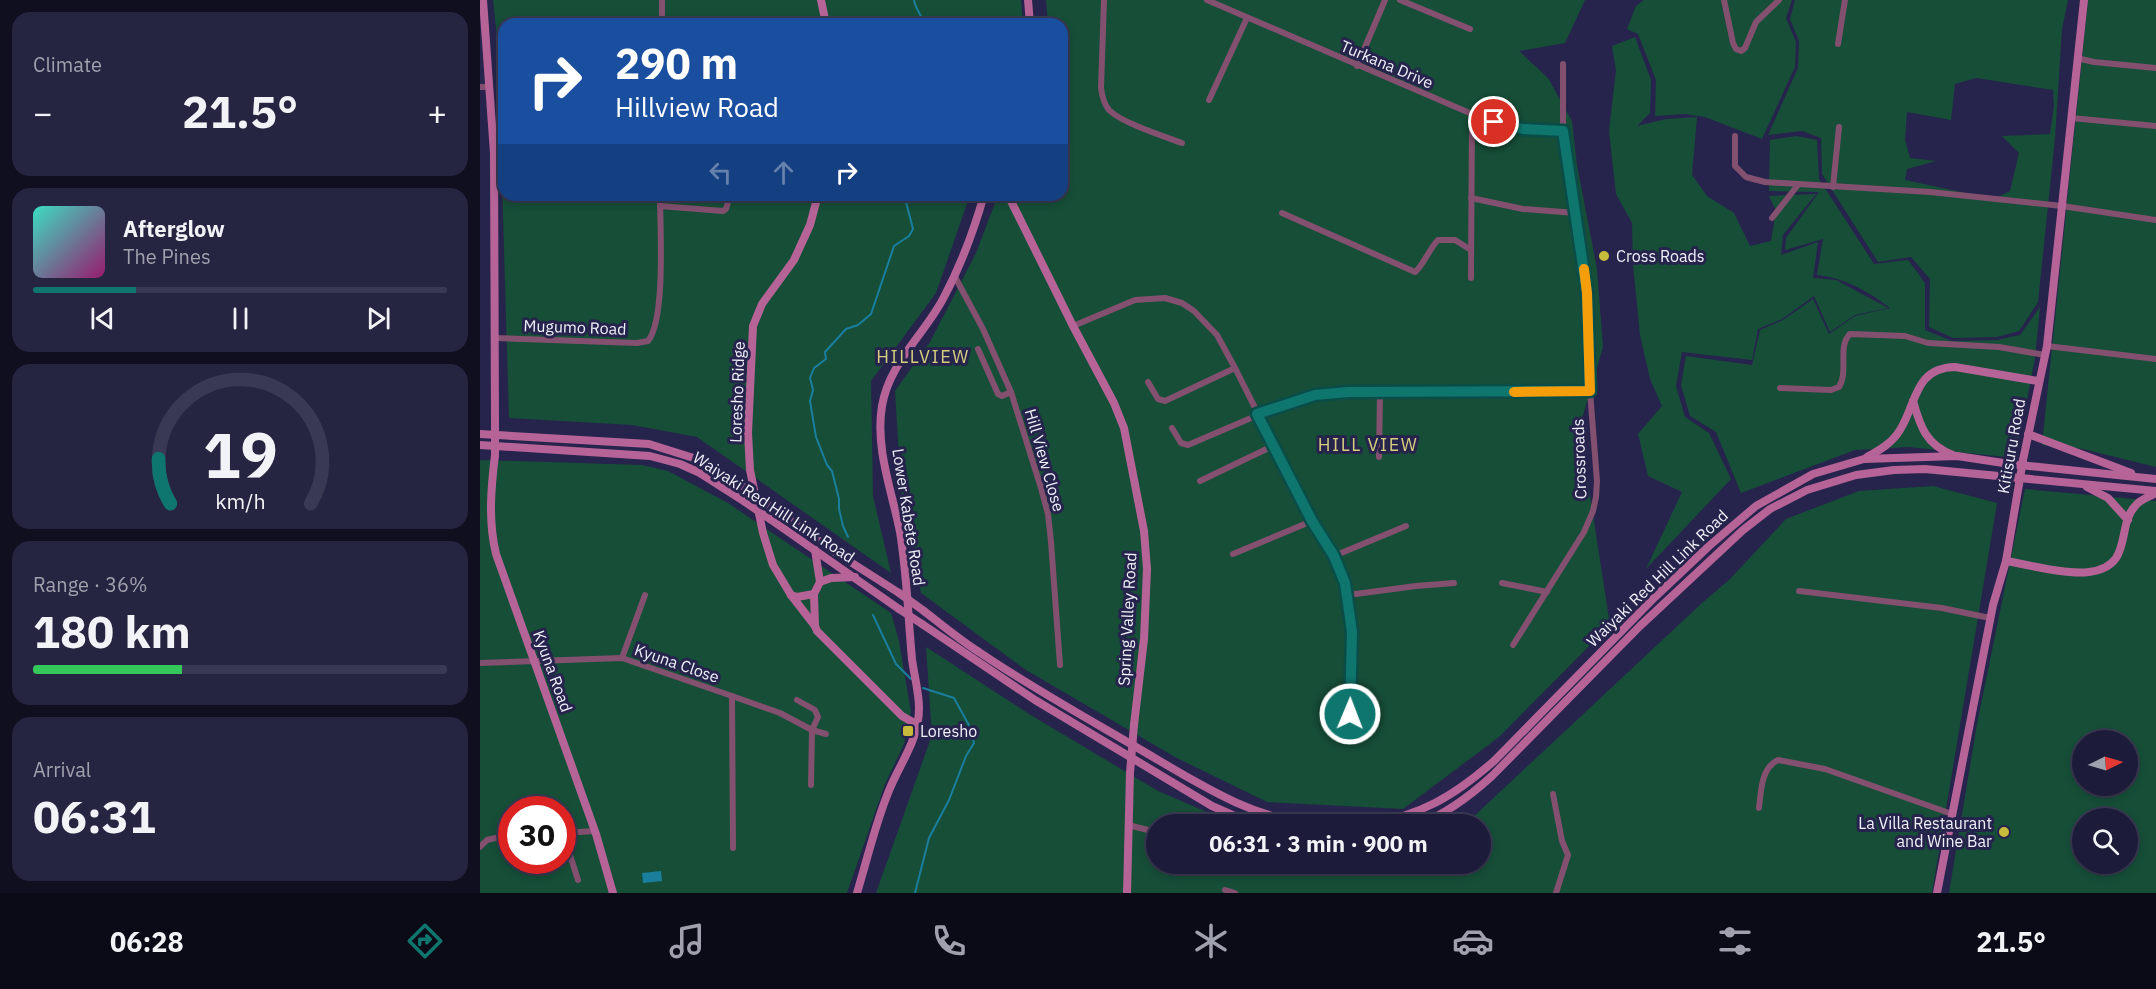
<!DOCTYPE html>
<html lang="en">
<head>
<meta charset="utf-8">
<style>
  body { margin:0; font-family:"IBM Plex Sans",sans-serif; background:#252441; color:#f1f3f6; height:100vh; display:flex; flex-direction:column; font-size:22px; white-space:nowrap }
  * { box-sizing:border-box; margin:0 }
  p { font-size:20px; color:#a0a1ae }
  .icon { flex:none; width:33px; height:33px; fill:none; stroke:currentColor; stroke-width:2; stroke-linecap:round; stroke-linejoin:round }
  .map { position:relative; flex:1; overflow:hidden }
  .drawer { display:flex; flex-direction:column; gap:12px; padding:12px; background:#0f0f1f; width:480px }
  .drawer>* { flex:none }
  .hud { position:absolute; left:18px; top:18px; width:570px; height:183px; border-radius:18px; box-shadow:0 3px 9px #0003,0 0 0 2px #3a3953; background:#1a4fa0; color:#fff; overflow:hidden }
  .needle { width:39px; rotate:85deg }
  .buttons { position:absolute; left:1592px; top:730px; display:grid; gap:12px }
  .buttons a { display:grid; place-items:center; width:66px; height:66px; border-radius:50%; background:#1c1b39; box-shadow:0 3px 9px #0003,0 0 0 2px #3a3953; font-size:30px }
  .speed { position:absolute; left:18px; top:796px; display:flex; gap:12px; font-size:30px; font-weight:700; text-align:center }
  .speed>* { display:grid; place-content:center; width:78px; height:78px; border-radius:50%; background:#1c1b39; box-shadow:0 3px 9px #0003,0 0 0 2px #3a3953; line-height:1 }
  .speed .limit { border:9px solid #d22; background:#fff; color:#111 }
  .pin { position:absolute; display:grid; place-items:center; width:51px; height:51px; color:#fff; margin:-26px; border:3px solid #fff; border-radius:50%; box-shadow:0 2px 6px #0007 }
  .me { position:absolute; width:66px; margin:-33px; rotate:1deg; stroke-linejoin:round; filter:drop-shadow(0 0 4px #0008) }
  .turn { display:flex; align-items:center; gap:21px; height:126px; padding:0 18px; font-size:27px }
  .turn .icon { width:78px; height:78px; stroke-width:2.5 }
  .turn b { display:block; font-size:42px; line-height:51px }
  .lanes { display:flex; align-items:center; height:57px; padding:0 18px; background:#0003; justify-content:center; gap:30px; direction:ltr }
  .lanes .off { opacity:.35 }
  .big { font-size:45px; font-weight:800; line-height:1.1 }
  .drawer .tile { flex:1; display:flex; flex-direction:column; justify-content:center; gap:9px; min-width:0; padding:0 21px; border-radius:18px; background:#252441 }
  .drawer .dial { align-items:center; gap:0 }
  .dial svg { height:156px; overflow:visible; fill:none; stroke:#3a3953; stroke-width:7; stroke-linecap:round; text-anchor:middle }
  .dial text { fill:#f1f3f6; stroke:none }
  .song { display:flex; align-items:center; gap:18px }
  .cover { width:72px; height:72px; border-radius:9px; background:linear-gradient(135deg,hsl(170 70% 55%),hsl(320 70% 35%)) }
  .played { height:6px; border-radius:3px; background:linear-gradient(90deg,#0f766e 25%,#3a3953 25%) }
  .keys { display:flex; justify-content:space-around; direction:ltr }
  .heat { display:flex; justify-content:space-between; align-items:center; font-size:33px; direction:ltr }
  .charge { height:9px; border-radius:4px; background:linear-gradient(90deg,#34c759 36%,#3a3953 0) }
  .trip { position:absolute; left:666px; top:814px; width:345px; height:60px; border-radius:30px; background:#1c1b39; box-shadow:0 3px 9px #0003,0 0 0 2px #3a3953; font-weight:800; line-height:60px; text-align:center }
  .menu { display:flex; height:96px; justify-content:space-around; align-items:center; background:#0b0b17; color:#a0a1ae }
  .menu .icon { width:42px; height:42px }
  .menu .current { color:#0f766e }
  .menu b { font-size:27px; color:#f1f3f6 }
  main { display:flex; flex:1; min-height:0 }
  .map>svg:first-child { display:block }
</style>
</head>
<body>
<main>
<section class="drawer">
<div class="tile"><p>Climate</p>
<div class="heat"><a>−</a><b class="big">21.5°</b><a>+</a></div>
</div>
<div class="tile">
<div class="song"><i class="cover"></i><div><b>Afterglow</b><p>The Pines</p></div></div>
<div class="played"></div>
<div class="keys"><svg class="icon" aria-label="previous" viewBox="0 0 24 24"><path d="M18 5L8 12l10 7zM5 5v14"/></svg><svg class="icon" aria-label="pause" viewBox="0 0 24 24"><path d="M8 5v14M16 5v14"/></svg><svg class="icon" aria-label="next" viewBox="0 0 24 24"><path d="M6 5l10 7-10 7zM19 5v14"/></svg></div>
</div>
<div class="tile dial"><svg viewBox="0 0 100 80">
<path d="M14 69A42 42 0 1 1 86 69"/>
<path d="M14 69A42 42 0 0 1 8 46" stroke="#0f766e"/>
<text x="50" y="56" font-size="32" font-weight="700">19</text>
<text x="50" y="72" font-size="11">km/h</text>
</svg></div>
<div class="tile"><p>Range · 36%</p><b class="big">180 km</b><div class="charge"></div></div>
<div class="tile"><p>Arrival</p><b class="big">06:31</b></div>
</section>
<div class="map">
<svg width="1676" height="893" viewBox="0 0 1676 893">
  <rect width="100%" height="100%" fill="#26244c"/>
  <!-- green -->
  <g fill="#164e38" fill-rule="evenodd">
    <polygon points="13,0 541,0 543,24 24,24 24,195 490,195 456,293 391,381 393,496 411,573 217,437 152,425 29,418 18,48"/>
    <polygon points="566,0 1105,0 1085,43 1039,51 1068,78 1092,121 1097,165 1117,269 1123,347 1101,422 1107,476 1130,625 1019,737 923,809 787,802 695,757 546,670 441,593 421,490 415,391 450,342 496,253 518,195 582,195 582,24 568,24"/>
    <polygon points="1164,0 1312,0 1306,18 1316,42 1315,67 1282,139 1225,117 1205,114 1175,116 1176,80 1158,34 1147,29 1156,6"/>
    <path d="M 1315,0 L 1588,0 L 1582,29 L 1575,138 L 1558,302 L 1539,331 L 1517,337 L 1473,338 L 1449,327 L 1450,279 L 1431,257 L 1398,262 L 1342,174 L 1341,138 L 1322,131 L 1288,135 L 1318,68 L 1319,41 L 1310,19 ZM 1496,78 L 1573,90 L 1574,106 L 1570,134 L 1522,136 L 1539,153 L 1530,191 L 1518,197 L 1495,195 L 1425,180 L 1427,169 L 1456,161 L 1430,158 L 1425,140 L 1427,112 L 1471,120 L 1475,84 Z"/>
    <polygon points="1608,0 1676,0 1676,467 1603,449 1562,445"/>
    <polygon points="1155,37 1171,80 1170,113 1157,126 1186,119 1217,117 1212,175 1227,196 1254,213 1270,246 1291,241 1296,211 1289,196 1336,194 1303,235 1301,255 1338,242 1333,278 1356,280 1408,308 1375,315 1350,332 1334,296 1302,319 1278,329 1272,360 1202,352 1196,386 1205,417 1229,433 1251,479 1166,569 1202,492 1168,476 1158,434 1182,406 1170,379 1160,335 1153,265 1152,223 1136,194 1129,131 1136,70 1132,46"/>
    <path d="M 1317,136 L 1337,140 L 1339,179 L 1394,264 L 1428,260 L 1445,283 L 1445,330 L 1472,341 L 1517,340 L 1540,335 L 1560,307 L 1555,358 L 1536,458 L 1428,447 L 1375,450 L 1261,493 L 1236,432 L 1210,416 L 1201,385 L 1206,356 L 1272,365 L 1280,330 L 1303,320 L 1333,299 L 1349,334 L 1375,316 L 1410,308 C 1388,291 1365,278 1337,275 L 1343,239 L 1305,250 L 1306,238 L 1339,192 L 1289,191 L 1290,140 Z"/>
    <path d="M 0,460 L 162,465 L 188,471 L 248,503 L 411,613 L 419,641 L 431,712 L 424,744 L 405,784 L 367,893 L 0,893 ZM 32,810 L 82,810 L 82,861 L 32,861 Z"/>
    <polygon points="1453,486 1517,503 1452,893 396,893 452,735 446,647 549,714 678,791 757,825 676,825 676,864 1000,864 1000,825 977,825 990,820 1222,603 1250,579 1306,519 1379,491"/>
    <path d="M 1545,489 L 1676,501 L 1676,893 L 1469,893 L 1497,724 ZM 1602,741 L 1647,741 L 1647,786 L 1602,786 ZM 1602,819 L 1647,819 L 1647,864 L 1602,864 Z"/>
  </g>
  <!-- water -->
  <polygon fill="#1a7f9d" points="181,871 182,881 163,883 162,873"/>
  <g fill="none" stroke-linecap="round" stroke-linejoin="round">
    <!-- stream -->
    <g stroke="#1a7f9d" stroke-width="2">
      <path d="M 434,0 C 435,8 442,16 444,24"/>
      <polyline points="368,537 363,526 359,509 359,499 352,471 347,465 336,437 330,401 333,390 330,378 334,368 346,359 345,352 366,329 378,325 391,314 414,246 429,236 433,229 426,202 429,195"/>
      <polyline points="393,615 416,664 431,679"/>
      <polyline points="435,893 449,838 469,800 486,756 494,743 490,727 474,698 443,688"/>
    </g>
    <!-- street -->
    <g stroke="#845070" stroke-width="6">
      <path d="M 624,0 L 621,88 C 622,96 624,104 629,110 C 642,123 683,136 702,143"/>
      <polyline points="727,0 1006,120 1043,129 1083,131"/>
      <polyline points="920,0 990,29"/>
      <polyline points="1244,0 1253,43 1256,49 1261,51 1265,48 1276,22 1299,0"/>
      <polyline points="182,24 182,0"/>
      <polyline points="1358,44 1365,0"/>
      <polyline points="1597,58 1614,62 1676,68"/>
      <polyline points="877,66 905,0"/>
      <polyline points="0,87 8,87"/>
      <polyline points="729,100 767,18"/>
      <polyline points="1591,118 1676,126"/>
      <polyline points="1255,136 1255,166 1266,177 1285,182 1450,192 1582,206 1676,220"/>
      <polyline points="1353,187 1359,127"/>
      <polyline points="991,198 1043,209 1096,213"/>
      <polyline points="180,206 243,211 246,209 250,195"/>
      <path d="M 802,213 L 935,272 C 943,266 949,249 958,240 L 975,240 L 991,250"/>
      <polyline points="1292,218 1318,185"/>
      <polyline points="474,275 503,329 531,392 561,488 568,514 571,542 580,665"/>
      <polyline points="991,278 992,115"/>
      <polyline points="593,326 655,300 685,298 702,303 714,311 737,335 755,368 832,521 860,566 868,595 872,631 870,714"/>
      <path d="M 15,338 L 157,343 L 168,341 C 186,319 180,226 180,195"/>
      <polyline points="1567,346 1676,359"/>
      <polyline points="498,349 518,394 522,396 531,392"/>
      <polyline points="668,382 678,399 685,401 755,368"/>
      <path d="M 1300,388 L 1351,390 L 1359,387 C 1369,372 1357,346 1370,334 L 1425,336 L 1448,343 L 1519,347 L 1565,355"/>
      <polyline points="777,414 835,395 868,391 1110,391"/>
      <polyline points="692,428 701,443 708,445 778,415"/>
      <polyline points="899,457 900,392"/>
      <polyline points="720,481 795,445"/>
      <polyline points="753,554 832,521"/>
      <polyline points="854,556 926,526"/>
      <polyline points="1022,583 1067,592"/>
      <polyline points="1319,591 1462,608 1510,618"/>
      <polyline points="868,595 936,586 974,583"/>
      <polyline points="1033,645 1104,532 1113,511 1116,497 1117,481 1110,391 1107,293 1083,131 1083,64"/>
      <polyline points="142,658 165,595"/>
      <polyline points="0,663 142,658 252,696 253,848"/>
      <polyline points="252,696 300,713 332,730 346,734"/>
      <polyline points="317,700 335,710 338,717 332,730 331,785"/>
      <polyline points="1073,794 1082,841 1088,855 1076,893"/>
      <path d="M 1279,808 C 1281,791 1281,768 1298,760 L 1345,769 L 1472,814"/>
      <polyline points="648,825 676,832"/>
      <polyline points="82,833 115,831"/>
      <polyline points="82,841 90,855 98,880"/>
      <polyline points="0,847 7,840 32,834"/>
      <polyline points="745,890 755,893"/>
    </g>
    <!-- secondary -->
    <g stroke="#b66497" stroke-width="8">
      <polyline points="3,0 14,153 15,424"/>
      <polyline points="341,0 346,24"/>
      <polyline points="548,0 550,24"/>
      <polyline points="338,195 330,225 314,260 282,304 273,326 268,433 270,470 283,533 293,565 311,595 335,626 337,631 422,716 438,725"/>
      <polyline points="528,195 593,326 634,403 644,428 664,531 667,569 664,639 654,725"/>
      <path d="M 1433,401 C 1440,426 1446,445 1473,455"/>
      <polyline points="0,434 169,444 220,460 261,485"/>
      <polyline points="1548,434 1651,473"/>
      <polyline points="0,445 170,456 200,464 218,472 265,502"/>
      <path d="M 15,455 C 11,488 8,521 16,554 L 116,834 L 133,893"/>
      <path d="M 1387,457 C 1400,450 1412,443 1420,430 C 1437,403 1434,368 1475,367 L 1558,381"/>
      <polyline points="1543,460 1567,346 1604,0"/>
      <polyline points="1607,487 1628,498 1648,520"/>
      <polyline points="286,503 358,554 419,593"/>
      <polyline points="290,519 419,609"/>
      <path d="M 1526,561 C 1549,565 1587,575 1609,572 C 1655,566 1635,526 1656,505 C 1661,499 1669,497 1676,493"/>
      <polyline points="340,582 351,578 375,577"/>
      <polyline points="311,595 317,597 334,594"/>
      <path d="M 444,611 C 462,625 480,640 499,652 C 549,686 603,716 656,747 C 713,780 771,820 839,825"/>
      <polyline points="442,624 555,700 732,806 775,825"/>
      <polyline points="335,626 334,594 340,582 335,550"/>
      <path d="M 887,825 C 941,815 973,797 1014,761 L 1175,597 L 1229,546 L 1276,506 L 1333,474 L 1384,459 L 1477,456 L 1530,464 L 1676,479"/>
      <path d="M 938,825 C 966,814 990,796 1012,776 L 1160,626 L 1263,530 L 1290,509 L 1327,490 L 1376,475 L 1414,470 L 1445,469 L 1676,491"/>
      <path d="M 377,893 C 387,860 395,825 408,793 C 419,764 439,741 439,708 C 439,692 434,675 432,659 C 428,617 427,574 420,532 C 412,491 395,449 402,406 C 409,363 445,334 464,297 C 481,265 494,230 504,195"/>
      <polyline points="647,893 650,773"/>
      <polyline points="1457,893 1513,605 1526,561 1539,484"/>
    </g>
    <!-- secondary-bridge -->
    <g stroke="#b66497" stroke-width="8">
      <polyline points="15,455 15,424"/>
      <polyline points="1539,484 1543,460"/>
      <polyline points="261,485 286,503"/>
      <polyline points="265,502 290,519"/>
      <polyline points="419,593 444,611"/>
      <polyline points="419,609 442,624"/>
      <polyline points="650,773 654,725"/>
    </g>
  </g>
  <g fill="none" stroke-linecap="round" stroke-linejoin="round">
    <defs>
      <polyline id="route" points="870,714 872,632 865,583 854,556 832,521 777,414 835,395 868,392 1110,391 1107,293 1083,131 1043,129 1014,122"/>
    </defs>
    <!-- route casing -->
    <use href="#route" stroke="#0a4d48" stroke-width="15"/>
    <!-- route -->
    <use href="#route" stroke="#0f766e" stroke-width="10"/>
    <!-- slow -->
    <polyline stroke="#f59e0b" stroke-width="10" points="1034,392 1110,391 1107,293 1104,269"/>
  </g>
  <!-- markers -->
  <g fill="#c8bb3b" stroke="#26244c" stroke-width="2">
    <circle cx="1124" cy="256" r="6"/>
    <rect x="422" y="725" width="12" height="12" rx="3"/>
    <circle cx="1524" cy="832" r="6"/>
  </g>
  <g text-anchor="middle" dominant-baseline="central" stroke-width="6" stroke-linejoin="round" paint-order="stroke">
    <!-- street labels -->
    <g font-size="16" fill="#eff0fa" stroke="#26244c">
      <text transform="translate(907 64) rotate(23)">Turkana Drive</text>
      <text transform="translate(95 327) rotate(2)">Mugumo Road</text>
      <text transform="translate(257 392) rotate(-88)">Loresho Ridge</text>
      <text transform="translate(1531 446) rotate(-80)">Kitisuru Road</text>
      <text transform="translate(1099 459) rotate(-92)">Crossroads</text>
      <text transform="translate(565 460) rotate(74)">Hill View Close</text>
      <text transform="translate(294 507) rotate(33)">Waiyaki Red Hill Link Road</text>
      <text transform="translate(429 517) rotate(81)">Lower Kabete Road</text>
      <text transform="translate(1177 578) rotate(-44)">Waiyaki Red Hill Link Road</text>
      <text transform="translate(647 619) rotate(-87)">Spring Valley Road</text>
      <text transform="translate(197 663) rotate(19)">Kyuna Close</text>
      <text transform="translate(73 671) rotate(70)">Kyuna Road</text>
    </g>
    <!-- poi labels -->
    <g font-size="16" fill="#eff0fa" stroke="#26244c" text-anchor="start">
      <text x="1136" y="256">Cross Roads</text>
      <text x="440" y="731">Loresho</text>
      <text x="1512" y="823" text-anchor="end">La Villa Restaurant<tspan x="1512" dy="18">and Wine Bar</tspan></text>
    </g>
    <!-- neighbourhood labels -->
    <g font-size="18" letter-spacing="1.5" fill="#d5cd7f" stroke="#26244c">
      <text x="443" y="356">HILLVIEW</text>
      <text x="888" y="444">HILL VIEW</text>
    </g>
  </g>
</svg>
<div class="buttons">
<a><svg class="needle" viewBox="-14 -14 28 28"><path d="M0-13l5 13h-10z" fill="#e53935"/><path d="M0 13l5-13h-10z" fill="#a0a1ae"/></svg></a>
<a><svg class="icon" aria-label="search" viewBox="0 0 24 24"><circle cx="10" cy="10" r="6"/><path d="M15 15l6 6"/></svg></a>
</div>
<div class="speed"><div class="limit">30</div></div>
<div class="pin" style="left:1014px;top:122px;background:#d93025"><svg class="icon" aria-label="arrive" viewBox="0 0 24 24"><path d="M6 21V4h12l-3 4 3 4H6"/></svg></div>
<svg class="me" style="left:870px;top:714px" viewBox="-20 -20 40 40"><circle r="17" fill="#0f766e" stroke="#fff" stroke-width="3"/><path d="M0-11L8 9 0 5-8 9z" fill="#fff"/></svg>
<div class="trip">06:31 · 3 min · 900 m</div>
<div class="hud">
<div class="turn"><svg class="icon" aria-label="right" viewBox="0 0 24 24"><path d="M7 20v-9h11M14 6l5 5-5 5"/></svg><div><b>290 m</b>Hillview Road</div></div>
<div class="lanes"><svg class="icon off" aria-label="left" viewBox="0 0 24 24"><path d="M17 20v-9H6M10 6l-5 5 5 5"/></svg><svg class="icon off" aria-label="ahead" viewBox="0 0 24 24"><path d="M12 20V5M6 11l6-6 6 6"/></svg><svg class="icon" aria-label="right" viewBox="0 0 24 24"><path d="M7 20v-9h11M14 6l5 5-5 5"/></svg></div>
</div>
</div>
</main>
<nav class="menu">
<b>06:28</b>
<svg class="icon current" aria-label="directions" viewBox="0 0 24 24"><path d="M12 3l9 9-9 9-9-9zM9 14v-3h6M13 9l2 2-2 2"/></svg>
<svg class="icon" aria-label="music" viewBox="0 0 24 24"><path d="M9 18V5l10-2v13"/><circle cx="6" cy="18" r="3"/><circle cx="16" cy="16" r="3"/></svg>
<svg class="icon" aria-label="phone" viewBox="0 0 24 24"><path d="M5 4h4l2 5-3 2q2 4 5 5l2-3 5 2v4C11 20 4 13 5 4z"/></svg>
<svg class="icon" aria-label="climate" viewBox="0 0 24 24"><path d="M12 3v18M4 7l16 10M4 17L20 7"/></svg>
<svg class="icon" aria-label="car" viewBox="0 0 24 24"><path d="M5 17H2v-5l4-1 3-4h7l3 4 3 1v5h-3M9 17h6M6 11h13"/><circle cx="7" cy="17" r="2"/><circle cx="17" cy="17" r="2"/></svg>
<svg class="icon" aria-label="filters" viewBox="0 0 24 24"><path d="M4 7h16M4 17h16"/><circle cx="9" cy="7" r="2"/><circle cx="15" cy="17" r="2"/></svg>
<b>21.5°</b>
</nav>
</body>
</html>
